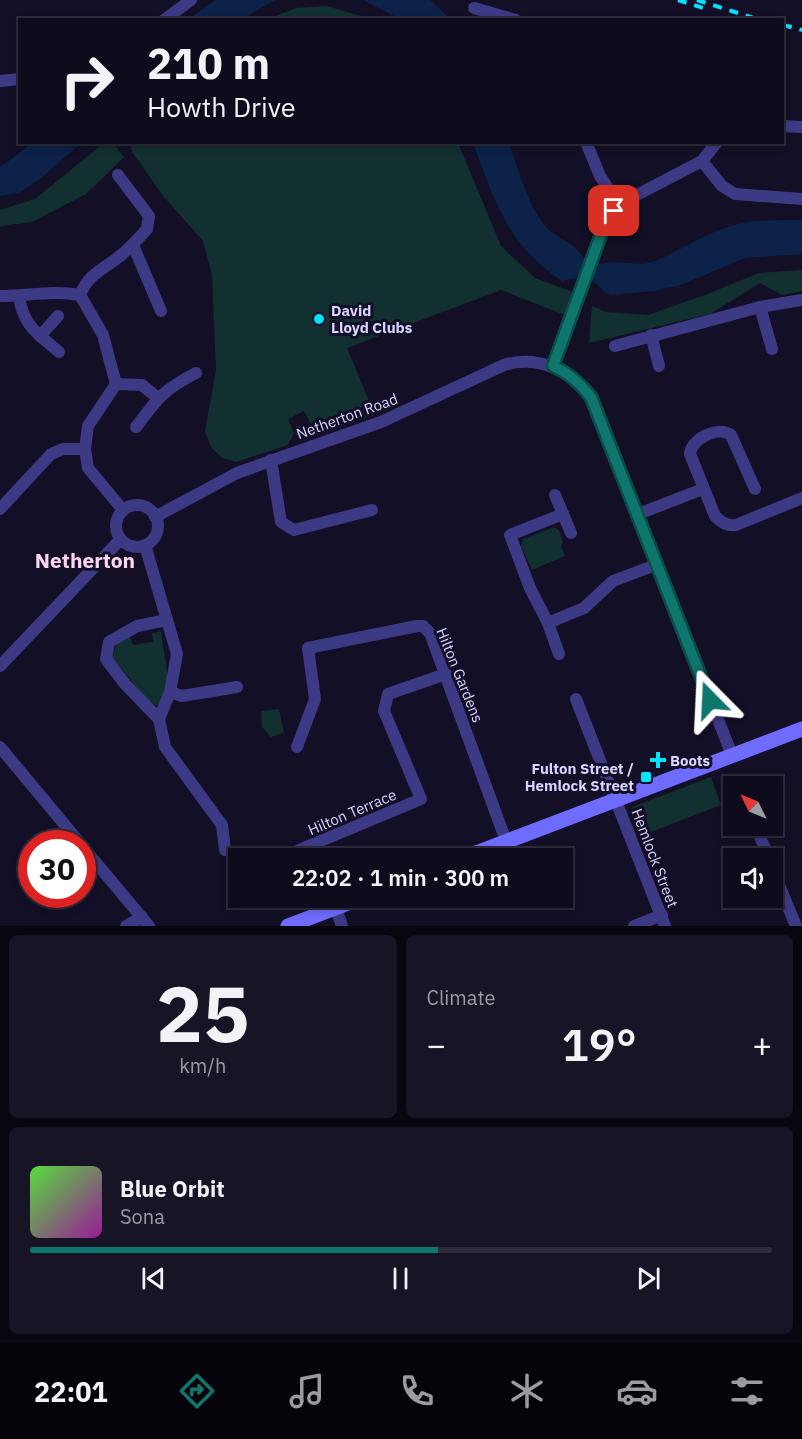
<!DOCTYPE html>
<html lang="en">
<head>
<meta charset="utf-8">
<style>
  body { margin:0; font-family:"IBM Plex Sans",sans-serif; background:#171425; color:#f1f3f6; height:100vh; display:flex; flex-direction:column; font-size:22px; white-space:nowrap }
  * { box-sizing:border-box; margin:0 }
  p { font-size:20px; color:#9b9ba3 }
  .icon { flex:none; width:33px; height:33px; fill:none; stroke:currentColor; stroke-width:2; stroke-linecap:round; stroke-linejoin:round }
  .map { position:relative; height:926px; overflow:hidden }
  .side { display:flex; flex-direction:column; gap:9px; padding:9px; background:#08060f; flex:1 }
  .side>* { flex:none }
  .guide { position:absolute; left:18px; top:18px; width:766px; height:126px; border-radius:0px; box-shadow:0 3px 9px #0003,0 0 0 2px #2e2b3b; background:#0e0b1c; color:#f1f3f6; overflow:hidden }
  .needle { width:39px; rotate:313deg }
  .buttons { position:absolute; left:723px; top:776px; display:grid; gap:12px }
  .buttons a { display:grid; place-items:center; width:60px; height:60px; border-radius:0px; background:#0e0b1c; box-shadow:0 3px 9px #0003,0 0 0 2px #2e2b3b; font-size:30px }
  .speed { position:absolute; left:18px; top:830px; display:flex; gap:12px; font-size:30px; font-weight:700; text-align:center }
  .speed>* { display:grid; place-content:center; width:78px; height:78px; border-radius:50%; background:#0e0b1c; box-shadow:0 3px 9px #0003,0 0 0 2px #2e2b3b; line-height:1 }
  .speed .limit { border:9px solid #d22; background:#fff; color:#111 }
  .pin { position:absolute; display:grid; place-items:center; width:51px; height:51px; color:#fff; margin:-26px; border-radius:12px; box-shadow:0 3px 9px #0006 }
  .me { position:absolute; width:66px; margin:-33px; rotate:339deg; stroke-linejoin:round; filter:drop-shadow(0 0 4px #0008) }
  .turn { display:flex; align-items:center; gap:21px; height:126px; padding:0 30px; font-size:27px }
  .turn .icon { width:78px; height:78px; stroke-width:2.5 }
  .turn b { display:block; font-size:42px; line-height:51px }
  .big { font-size:45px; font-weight:600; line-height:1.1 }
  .side .tile { flex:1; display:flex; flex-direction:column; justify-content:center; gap:9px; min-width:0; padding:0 21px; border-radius:9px; background:#171425 }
  .side .dial { align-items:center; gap:0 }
  .dial b { font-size:78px; line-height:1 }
  .song { display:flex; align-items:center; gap:18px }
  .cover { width:72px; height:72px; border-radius:9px; background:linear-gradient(135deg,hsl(110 70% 55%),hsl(300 70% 35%)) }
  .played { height:6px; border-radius:3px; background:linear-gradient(90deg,#0f766e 55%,#2e2b3b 55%) }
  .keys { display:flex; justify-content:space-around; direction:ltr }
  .heat { display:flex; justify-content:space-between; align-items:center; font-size:33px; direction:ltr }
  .side .tiles { flex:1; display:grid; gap:9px; grid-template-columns:1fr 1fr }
  .tile:last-child { grid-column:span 2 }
  .trip { position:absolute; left:228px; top:848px; width:345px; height:60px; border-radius:0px; background:#0e0b1c; box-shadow:0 3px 9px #0003,0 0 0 2px #2e2b3b; font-weight:600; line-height:60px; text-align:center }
  .tabs { display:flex; height:96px; justify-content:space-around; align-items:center; background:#06040b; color:#9b9ba3 }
  .tabs .icon { width:42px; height:42px }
  .tabs .on { color:#0f766e }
  .tabs b { font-size:27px; color:#f1f3f6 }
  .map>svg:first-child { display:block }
</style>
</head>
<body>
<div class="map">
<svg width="802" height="926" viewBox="0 0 802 926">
  <rect width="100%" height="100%" fill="#130f26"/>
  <!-- green -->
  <g fill="#12302f">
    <polygon points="327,6 371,19 268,19 296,8"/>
    <polygon points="104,143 113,143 124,157 86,194 32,222 0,226 0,210 35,199"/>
    <polygon points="130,143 458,143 501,246 535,278 573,292 565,315 501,290 347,348 375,415 322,432 312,426 304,411 288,419 294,433 288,445 236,462 222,458 211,447 205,431 216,370 212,275 203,241 164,197 132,152"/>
    <polygon points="802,270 802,291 782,295 760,283 710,314 589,343 592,306 606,312 648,315 705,295 759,273"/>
    <polygon points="554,527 559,530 563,542 561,546 565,556 532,570 521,546 523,539"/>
    <polygon points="161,631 169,685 157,706 146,699 112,657 117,643 130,637 133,645 153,642 152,633"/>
    <polygon points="279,709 284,733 271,737 262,727 261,711"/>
    <polygon points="711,777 721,805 643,835 632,807"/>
  </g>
  <!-- water -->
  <g fill="#0c2248">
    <polygon points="215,0 275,0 242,19 189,19"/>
    <polygon points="363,0 430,0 450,19 400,19"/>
    <polygon points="33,143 81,143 41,178 19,193 0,196 0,166 6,163"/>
    <path d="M 473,143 L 509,143 C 518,169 529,209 548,229 C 560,240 577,244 584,259 L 600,264 L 612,262 L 644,264 L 656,261 C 680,250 703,235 728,227 C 751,219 778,220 802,220 L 802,254 L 745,258 L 681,285 L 653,291 L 611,295 C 603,293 602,288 595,283 C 585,276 573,278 562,281 C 507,245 495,201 473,143 Z"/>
  </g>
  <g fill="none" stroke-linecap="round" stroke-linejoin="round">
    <!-- street -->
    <g stroke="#3d3a85" stroke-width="12">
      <polyline points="474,8 516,20"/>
      <polyline points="164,20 191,0"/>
      <polyline points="0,81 20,79"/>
      <polyline points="783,126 802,127"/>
      <polyline points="586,142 600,176 620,206"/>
      <polyline points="702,161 722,186 735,194 802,199"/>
      <polyline points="133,245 161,311"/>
      <path d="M 80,295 C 89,273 103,270 120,256 C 130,248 138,239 147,229 L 149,216 L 118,175"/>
      <path d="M 0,296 C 27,296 53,290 80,295 L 103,335 L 116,384 L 88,426 L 85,449 L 88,468 L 123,510"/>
      <path d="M 19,296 C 23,326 37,333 59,352"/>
      <polyline points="760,307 772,349"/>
      <polyline points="651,335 659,366"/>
      <polyline points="40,336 58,316"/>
      <polyline points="615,346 760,307 802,300"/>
      <polyline points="553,366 608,218 631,198 702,161 717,142"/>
      <polyline points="116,384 142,385 158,398"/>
      <path d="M 136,427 C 158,398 163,390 196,373"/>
      <polyline points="271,460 281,522 294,530 372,510"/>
      <path d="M 755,489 L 731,435 C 718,425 691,439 690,454 L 715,516 C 722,523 727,526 736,525 L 802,498"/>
      <polyline points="555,495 563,514 510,535 530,588 548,623 584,608 613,581 658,564"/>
      <circle cx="137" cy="526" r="21"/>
      <polyline points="0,509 51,454 63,449 85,449"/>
      <polyline points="563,514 571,533"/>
      <polyline points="638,514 703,489"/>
      <path d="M 155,517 L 237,473 L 381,422 L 504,365 C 538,355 570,370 591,397 L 732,755"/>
      <polyline points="145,545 177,654 170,692 159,719 165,747 222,825 225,850"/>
      <polyline points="548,623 559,654"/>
      <polyline points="0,666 120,540"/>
      <polyline points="170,692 182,696 237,687"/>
      <polyline points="576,699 665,926"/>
      <polyline points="159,719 125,684 106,659 109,642 137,626 167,620"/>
      <polyline points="0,747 80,843"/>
      <polyline points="297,747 315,699 308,648 417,626 423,626 430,633 506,841"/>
      <polyline points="738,782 740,786"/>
      <polyline points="755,825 769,858"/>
      <polyline points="82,846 149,926"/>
      <polyline points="299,850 421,799 384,711 388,694 446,674"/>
      <polyline points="772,868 796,926"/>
      <polyline points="336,908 342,926"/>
      <polyline points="126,926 142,917"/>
      <polyline points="634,926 662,915"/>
    </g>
    <!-- secondary -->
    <g stroke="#6f6bff" stroke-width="15">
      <polyline points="463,858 802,729"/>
      <polyline points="288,926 364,897"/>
    </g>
    <!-- rail -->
    <g stroke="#00e5ff" stroke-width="4" stroke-dasharray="9 8" stroke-linecap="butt">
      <polyline points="678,0 703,8"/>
      <polyline points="697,0 760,20"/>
      <polyline points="783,25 802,30"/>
    </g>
  </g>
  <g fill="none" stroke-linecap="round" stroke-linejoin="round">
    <defs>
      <path id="route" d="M 614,211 L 603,229 L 553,366 C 569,373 580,383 591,397 L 710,700"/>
    </defs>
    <!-- route casing -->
    <use href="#route" stroke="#0a4d48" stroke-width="15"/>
    <!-- route -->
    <use href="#route" stroke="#0f766e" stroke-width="10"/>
  </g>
  <!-- markers -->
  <g fill="#00e5ff" stroke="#130f26" stroke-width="2">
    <circle cx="319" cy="319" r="6"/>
    <path d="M655 751h6v6h6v6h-6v6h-6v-6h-6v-6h6z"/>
    <rect x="640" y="771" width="12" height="12" rx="3"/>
  </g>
  <g text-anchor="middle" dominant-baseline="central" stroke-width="6" stroke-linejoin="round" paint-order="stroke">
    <!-- poi labels -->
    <g font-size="15" font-weight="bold" fill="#d9d4ff" stroke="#130f26" text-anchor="start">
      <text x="331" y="310">David<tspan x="331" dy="17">Lloyd Clubs</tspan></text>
      <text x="670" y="760">Boots</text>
      <text x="634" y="768" text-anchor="end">Fulton Street /<tspan x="634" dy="17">Hemlock Street</tspan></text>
    </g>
    <!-- street labels -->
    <g font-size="15" fill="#d9d4ff" stroke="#130f26">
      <text transform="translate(347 416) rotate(-20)">Netherton Road</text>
      <text transform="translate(460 675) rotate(68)">Hilton Gardens</text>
      <text transform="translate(352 812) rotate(-23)">Hilton Terrace</text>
      <text transform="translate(655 858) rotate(69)">Hemlock Street</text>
    </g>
    <!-- district labels -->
    <g font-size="21" font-weight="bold" fill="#ffd6f0" stroke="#130f26">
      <text x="85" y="560">Netherton</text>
    </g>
  </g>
</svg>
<div class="buttons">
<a><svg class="needle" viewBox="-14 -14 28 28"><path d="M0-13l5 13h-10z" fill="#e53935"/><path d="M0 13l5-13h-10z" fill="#9b9ba3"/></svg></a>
<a><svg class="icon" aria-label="sound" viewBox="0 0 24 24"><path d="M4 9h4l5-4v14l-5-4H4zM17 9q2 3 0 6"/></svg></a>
</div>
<div class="speed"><div class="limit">30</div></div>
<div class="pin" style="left:614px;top:211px;background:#d93025"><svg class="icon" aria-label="arrive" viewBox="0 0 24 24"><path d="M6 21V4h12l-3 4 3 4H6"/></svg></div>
<svg class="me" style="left:710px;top:700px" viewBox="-20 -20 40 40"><path d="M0-17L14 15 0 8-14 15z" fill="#0f766e" stroke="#fff" stroke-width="4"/></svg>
<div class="trip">22:02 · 1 min · 300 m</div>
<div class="guide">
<div class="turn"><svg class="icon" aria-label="right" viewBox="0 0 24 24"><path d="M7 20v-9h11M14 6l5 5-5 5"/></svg><div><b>210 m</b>Howth Drive</div></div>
</div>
</div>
<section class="side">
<div class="tiles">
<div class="tile dial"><b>25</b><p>km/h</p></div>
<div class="tile"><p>Climate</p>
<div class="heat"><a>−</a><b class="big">19°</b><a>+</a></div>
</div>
<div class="tile">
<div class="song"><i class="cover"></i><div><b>Blue Orbit</b><p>Sona</p></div></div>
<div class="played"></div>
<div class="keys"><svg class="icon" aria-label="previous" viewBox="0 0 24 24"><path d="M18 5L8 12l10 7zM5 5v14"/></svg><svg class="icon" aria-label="pause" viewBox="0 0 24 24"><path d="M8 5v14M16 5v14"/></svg><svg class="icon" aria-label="next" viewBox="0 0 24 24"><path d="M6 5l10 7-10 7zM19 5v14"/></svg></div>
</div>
</div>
</section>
<nav class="tabs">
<b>22:01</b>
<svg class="icon on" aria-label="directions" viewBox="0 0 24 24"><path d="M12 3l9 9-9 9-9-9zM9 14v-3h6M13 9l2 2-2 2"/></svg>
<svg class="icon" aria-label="music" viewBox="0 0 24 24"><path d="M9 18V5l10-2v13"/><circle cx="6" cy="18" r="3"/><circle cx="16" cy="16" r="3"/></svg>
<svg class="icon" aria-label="phone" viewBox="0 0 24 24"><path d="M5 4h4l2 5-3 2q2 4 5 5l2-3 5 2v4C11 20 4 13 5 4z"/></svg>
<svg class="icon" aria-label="climate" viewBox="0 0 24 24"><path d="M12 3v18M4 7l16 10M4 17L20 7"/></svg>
<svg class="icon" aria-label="car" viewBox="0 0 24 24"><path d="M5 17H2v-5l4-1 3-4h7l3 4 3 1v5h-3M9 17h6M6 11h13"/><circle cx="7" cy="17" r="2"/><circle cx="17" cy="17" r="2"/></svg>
<svg class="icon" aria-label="filters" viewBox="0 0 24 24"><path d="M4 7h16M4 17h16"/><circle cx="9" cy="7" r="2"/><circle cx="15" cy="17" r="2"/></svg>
</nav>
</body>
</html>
